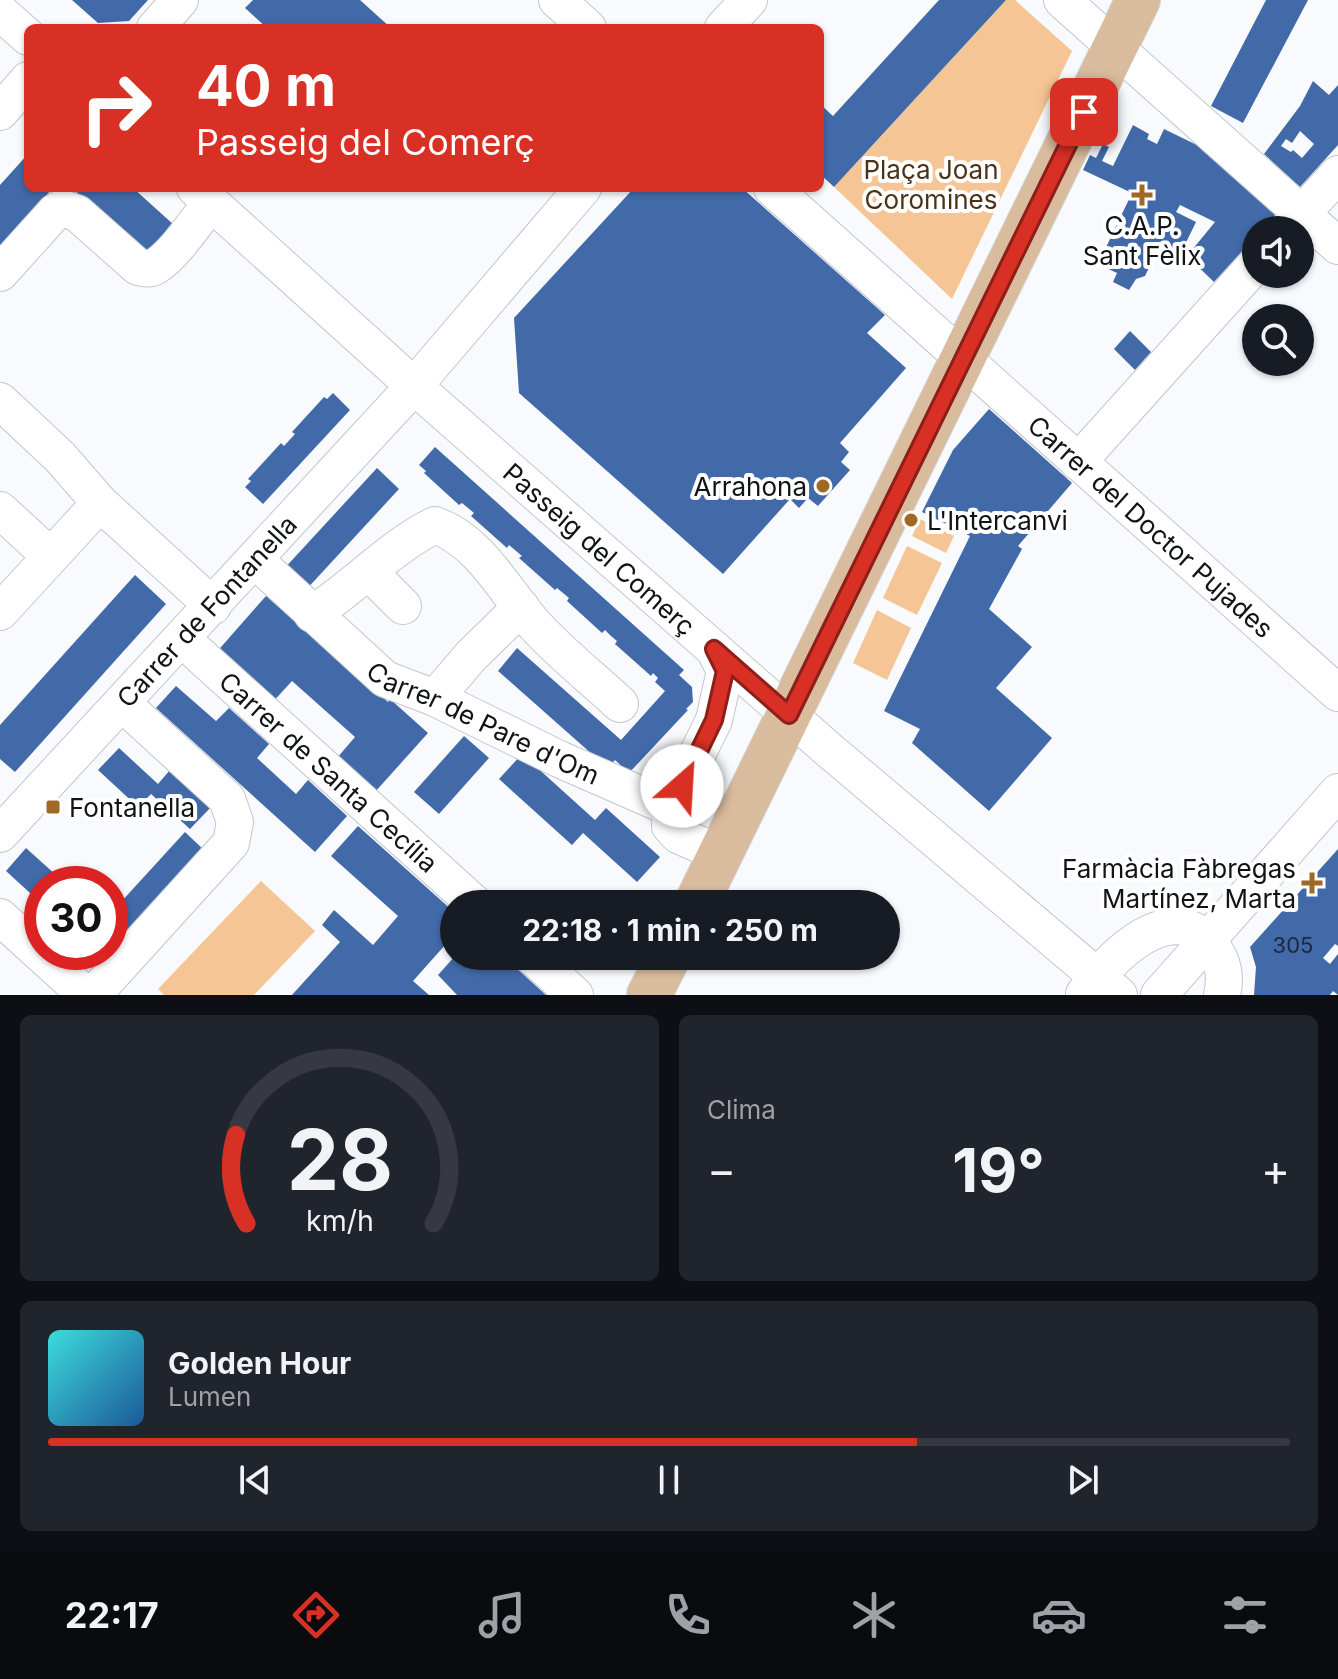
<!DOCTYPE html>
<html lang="es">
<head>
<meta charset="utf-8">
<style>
  body { margin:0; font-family:Inter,sans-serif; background:#20242c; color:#f1f3f6; height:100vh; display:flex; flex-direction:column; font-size:30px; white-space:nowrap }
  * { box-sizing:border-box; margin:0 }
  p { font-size:26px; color:#9ea1a6 }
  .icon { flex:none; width:44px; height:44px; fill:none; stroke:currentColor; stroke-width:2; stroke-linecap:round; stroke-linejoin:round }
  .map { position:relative; height:995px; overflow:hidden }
  .side { display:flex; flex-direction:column; gap:20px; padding:20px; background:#0d0f14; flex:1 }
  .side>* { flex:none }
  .guide { position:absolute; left:24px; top:24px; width:800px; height:168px; border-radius:12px; box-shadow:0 2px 6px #0004; background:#d93025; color:#fff; overflow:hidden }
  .buttons { position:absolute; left:1242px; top:216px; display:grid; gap:16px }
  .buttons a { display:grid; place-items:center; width:72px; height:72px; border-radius:50%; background:#171b24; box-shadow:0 2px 6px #0004; font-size:40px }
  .speed { position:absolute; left:24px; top:866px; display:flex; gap:16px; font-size:40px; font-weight:700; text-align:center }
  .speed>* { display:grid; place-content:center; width:104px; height:104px; border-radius:50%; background:#171b24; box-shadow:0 2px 6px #0004; line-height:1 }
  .speed .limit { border:12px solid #d22; background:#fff; color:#111 }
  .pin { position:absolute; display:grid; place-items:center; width:68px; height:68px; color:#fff; margin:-34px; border-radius:16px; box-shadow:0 4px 12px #0006 }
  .me { position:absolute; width:88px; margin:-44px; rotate:26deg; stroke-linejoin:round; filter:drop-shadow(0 0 6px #0008) }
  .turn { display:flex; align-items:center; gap:28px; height:168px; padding:0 40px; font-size:36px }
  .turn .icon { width:104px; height:104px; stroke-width:2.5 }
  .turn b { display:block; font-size:56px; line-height:68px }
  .big { font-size:60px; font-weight:700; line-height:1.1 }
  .side .card { flex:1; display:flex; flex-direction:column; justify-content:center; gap:12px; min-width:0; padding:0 28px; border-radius:12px; background:#20242c }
  .side .dial { align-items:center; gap:0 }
  .dial svg { height:208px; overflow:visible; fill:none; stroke:#363941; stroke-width:7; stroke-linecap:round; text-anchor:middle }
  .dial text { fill:#f1f3f6; stroke:none }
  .song { display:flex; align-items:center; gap:24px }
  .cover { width:96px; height:96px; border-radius:12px; background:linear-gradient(135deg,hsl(180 70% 55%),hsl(210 70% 35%)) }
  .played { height:8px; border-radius:4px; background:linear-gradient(90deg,#d93025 70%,#363941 70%) }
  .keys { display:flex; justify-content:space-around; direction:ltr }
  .heat { display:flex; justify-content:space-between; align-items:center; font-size:44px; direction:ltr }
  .side .tiles { flex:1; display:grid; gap:20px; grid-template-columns:1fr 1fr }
  .card:last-child { grid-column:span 2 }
  .trip { position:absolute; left:440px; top:890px; width:460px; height:80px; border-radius:40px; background:#171b24; box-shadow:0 2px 6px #0004; font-weight:700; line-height:80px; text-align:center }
  .tab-bar { display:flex; height:128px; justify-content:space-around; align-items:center; background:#090b0e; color:#9ea1a6 }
  .tab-bar .icon { width:56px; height:56px }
  .tab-bar .selected { color:#d93025 }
  .tab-bar b { font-size:36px; color:#f1f3f6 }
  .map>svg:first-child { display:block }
</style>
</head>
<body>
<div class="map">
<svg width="1338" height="995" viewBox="0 0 1338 995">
  <rect width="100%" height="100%" fill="#f8fafe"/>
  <!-- green -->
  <g fill="#f5c596">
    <polygon points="1006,0 1015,0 1072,51 952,299 834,187"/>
    <polygon points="920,519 954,536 946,553 912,536"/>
    <polygon points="907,546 942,563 917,615 883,598"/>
    <polygon points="877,610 911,628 887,680 853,663"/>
    <polygon points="261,881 315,931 254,995 164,995 158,989"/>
  </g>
  <!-- building -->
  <g fill="#426aa8" fill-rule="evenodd">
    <polygon points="72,0 148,0 129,21 98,23"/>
    <polygon points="253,0 360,0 391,28 267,28 245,8"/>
    <polygon points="939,0 1006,0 834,187 820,174 820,104 833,116"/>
    <polygon points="1266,0 1308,0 1243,123 1211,106"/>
    <path d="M 1313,81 L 1329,95 L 1338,85 L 1338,145 L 1300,187 L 1264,154 L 1300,106 ZM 1300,131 L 1314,144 L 1302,158 L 1293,150 L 1291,152 L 1281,146 L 1286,139 L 1292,143 Z"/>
    <polygon points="1133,125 1149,134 1147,139 1157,144 1164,129 1201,147 1276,214 1261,230 1256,230 1256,236 1214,282 1187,256 1215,222 1180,205 1176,212 1196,222 1178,259 1158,249 1145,276 1136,279 1129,290 1113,282 1117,273 1098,264 1132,193 1083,170 1090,155 1096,158 1103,144 1109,147 1102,161 1113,166"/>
    <polygon points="28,154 28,188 53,188 0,246 0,185"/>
    <polygon points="72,188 133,188 174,225 146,256"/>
    <polygon points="634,188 742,188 885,315 867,333 906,368 840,443 849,452 841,462 850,470 818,506 808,498 799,508 790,499 723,574 519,393 514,318"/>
    <polygon points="1130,331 1151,352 1135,370 1114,349"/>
    <polygon points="333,393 350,410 263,504 245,487 251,481 248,479 281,443 284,446 295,434 292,432 324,397 327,399"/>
    <polygon points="989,409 1072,483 1018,546 1022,549 989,609 1032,647 996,688 1052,738 989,811 912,743 920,729 884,711 970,536 922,512 953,450"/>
    <polygon points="435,447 684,670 679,675 692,687 693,702 686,709 688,710 629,773 615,760 610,766 602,763 498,671 517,648 621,740 665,691 655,682 658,678 653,673 651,676 615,644 617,641 611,636 605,630 602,633 567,601 569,598 557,588 555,590 519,558 522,556 509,545 507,548 471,516 474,513 462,503 459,505 424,473 426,471 419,465"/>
    <polygon points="377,468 399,489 304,592 282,571"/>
    <polygon points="135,575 166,604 15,772 0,759 0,725"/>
    <polygon points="266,596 388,702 390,699 428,733 375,792 337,758 355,737 292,681 270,705 214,655"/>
    <polygon points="176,686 216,721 229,708 269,744 257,758 296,794 308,780 347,816 315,852 156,708"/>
    <polygon points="464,736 489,758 439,814 414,792"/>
    <polygon points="119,748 158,784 170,770 211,807 190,829 151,794 138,807 98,770"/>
    <polygon points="522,754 595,820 606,808 660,857 637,882 583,833 572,845 499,779"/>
    <polygon points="358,826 454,912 454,935 413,981 429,995 292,995 340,942 322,925 334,910 373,945 398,916 331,856"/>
    <polygon points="185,832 206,852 118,948 110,940 110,914"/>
    <polygon points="26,848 66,884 42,884 42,904 6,871"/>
    <polygon points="1338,849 1338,946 1335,944 1323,958 1330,964 1338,954 1338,995 1333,991 1330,995 1254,995 1256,967 1250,947"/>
    <polygon points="455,956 503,956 546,995 457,995 438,975"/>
  </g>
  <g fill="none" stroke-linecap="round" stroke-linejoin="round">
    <defs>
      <g id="minor">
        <polyline points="557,0 588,28"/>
        <polyline points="1062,0 1338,246"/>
        <polyline points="0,12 28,37"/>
        <polyline points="155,28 180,0"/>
        <polyline points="723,28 749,0"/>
        <polyline points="0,112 28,80"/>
        <path id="s1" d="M 195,188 L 414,386 L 829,750 L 1119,995"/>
        <path id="s2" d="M 772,188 L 1338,693"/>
        <polyline points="1288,229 1338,174"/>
        <path d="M 0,273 L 55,212 L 62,208 L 77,213 L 138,267 C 144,268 150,270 156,266 C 176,253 196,221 211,203"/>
        <polyline points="0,401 60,457 100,503 213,606"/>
        <polyline points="1078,462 1256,264"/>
        <polyline points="0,510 50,556"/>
        <path id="s3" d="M 255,560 L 385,679 L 435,698 L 559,759 L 671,808 L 670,826 L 678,835 L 721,854"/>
        <polyline points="369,572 403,606"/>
        <polyline points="0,612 100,503"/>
        <path d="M 312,614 C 355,587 390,547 435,525 C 481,542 503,589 534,624 C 560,653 592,678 620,704"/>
        <path id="s4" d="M 182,639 L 475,904"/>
        <polyline points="435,698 471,656 521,607"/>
        <polyline points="671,808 714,720 725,671 714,649"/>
        <path id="s5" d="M 0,834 L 414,386 L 583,188"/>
        <polyline points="0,917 86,995"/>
        <polyline points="532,956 575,995"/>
        <path d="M 1084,994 C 1111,957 1173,892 1213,948 C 1224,963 1226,977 1222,995"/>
        <polyline points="93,995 231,843 235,822 227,799 123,704"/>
        <polyline points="1159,995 1338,792"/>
      </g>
      <g id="major">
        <polyline points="696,904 1138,0"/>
        <polyline points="649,995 669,956"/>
      </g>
    </defs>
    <!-- minor casing -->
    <use href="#minor" stroke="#c1c6cf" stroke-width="38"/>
    <!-- major casing -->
    <use href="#major" stroke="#d4d5d5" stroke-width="46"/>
    <!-- minor -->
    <use href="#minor" stroke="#fff" stroke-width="36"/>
    <!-- major -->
    <use href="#major" stroke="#d9bb9d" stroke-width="44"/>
  </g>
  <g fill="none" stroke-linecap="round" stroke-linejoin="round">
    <defs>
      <polyline id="route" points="682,786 714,720 725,671 714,649 789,715 1084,112"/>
    </defs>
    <!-- route casing -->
    <use href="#route" stroke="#8d1f18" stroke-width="20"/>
    <!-- route -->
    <use href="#route" stroke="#d93025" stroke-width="14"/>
  </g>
  <!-- markers -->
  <g fill="#a06725" stroke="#fff" stroke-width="3">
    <path d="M1138 183h8v8h8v8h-8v8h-8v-8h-8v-8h8z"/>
    <circle cx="823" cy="486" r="8"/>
    <circle cx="911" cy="520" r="8"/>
    <rect x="45" y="799" width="16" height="16" rx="4"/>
    <path d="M1308 871h8v8h8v8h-8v8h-8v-8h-8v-8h8z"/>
  </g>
  <g text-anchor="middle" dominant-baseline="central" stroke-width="8" stroke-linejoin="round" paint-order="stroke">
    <!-- number labels -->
    <g font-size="22" fill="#1d293a">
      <text x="1293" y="945">305</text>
    </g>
    <!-- park labels -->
    <g font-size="26" fill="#4b3216" stroke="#fff">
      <text x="931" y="169">Plaça Joan<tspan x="931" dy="30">Coromines</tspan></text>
    </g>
    <!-- poi labels -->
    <g font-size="26" fill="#111316" stroke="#fff" text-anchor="end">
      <text x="1142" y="225" text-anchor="middle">C.A.P.<tspan x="1142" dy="30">Sant Fèlix</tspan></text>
      <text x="807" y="486">Arrahona</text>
      <text x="927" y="520" text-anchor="start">L'Intercanvi</text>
      <text x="69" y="807" text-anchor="start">Fontanella</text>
      <text x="1296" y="868">Farmàcia Fàbregas<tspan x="1296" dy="30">Martínez, Marta</tspan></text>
    </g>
    <!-- street labels -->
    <g font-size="26" fill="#111316" stroke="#fff">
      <text stroke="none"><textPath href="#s2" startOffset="508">Carrer del Doctor Pujades</textPath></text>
      <text stroke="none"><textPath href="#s1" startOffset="542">Passeig del Comerç</textPath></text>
      <text stroke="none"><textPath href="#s5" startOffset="304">Carrer de Fontanella</textPath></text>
      <text stroke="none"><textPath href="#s3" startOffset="284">Carrer de Pare d'Om</textPath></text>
      <text stroke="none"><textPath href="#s4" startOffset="198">Carrer de Santa Cecília</textPath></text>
    </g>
  </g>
</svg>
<div class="buttons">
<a><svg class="icon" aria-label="sound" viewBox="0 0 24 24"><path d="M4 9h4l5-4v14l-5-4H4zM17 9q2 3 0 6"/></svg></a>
<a><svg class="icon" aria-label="search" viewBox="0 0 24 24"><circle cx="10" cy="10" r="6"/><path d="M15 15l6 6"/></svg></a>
</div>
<div class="speed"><div class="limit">30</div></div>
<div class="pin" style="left:1084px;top:112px;background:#d93025"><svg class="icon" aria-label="arrive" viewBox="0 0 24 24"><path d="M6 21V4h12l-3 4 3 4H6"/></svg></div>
<svg class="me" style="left:682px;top:786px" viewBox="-20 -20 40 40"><circle r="19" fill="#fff"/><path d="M0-13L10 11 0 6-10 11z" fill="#d93025"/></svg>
<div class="trip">22:18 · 1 min · 250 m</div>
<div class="guide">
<div class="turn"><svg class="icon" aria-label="right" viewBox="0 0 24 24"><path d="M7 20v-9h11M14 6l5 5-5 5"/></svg><div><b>40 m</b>Passeig del Comerç</div></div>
</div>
</div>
<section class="side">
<div class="tiles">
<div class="card dial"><svg viewBox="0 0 100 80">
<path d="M14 69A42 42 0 1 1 86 69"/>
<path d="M14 69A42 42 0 0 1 10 35" stroke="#d93025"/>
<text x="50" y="56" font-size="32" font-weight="700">28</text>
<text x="50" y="72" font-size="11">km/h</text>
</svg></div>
<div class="card"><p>Clima</p>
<div class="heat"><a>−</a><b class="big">19°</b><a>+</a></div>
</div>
<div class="card">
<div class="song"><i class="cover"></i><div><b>Golden Hour</b><p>Lumen</p></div></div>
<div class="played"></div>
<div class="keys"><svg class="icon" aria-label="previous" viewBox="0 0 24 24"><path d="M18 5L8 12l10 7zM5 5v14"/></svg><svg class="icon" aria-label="pause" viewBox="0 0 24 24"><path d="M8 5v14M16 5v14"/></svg><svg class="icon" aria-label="next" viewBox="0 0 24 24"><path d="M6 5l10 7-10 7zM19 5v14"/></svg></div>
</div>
</div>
</section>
<nav class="tab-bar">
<b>22:17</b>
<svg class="icon selected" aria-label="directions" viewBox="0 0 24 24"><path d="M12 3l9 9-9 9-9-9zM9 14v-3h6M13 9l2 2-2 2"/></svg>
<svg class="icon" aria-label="music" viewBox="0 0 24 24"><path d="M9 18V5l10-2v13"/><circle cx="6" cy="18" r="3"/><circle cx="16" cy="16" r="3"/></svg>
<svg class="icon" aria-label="phone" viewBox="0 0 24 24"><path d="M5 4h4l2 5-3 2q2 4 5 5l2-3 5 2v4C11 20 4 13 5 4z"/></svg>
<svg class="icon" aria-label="climate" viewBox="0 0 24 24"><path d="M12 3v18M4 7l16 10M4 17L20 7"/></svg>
<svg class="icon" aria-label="car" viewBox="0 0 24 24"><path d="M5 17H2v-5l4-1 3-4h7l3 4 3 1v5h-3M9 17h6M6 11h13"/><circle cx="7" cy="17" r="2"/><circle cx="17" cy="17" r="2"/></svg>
<svg class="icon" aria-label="filters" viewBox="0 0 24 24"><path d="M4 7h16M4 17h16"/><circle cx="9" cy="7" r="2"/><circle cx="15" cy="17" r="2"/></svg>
</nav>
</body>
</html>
